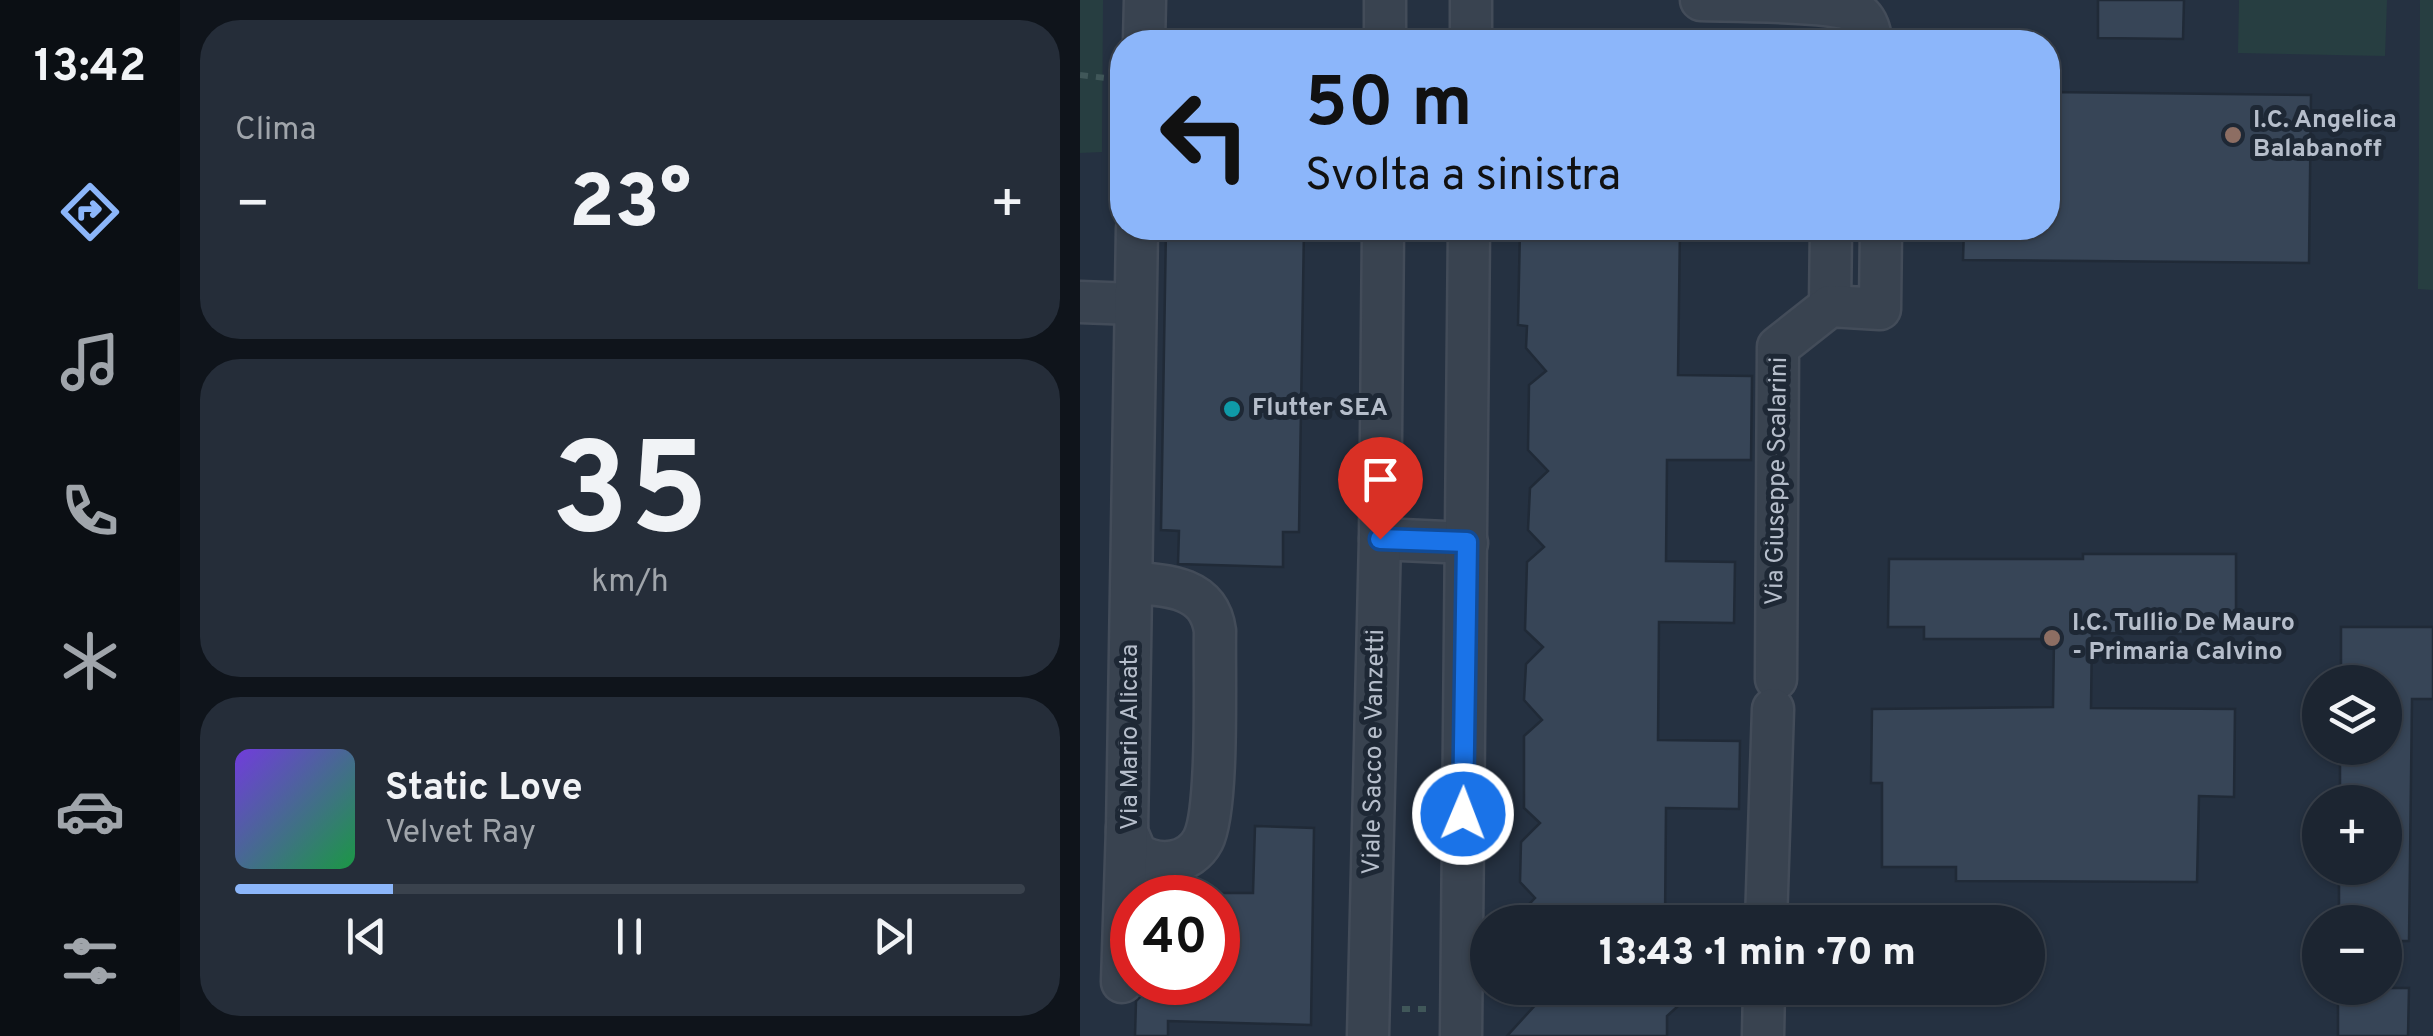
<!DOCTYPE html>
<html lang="it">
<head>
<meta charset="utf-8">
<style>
  body { margin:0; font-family:Overpass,sans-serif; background:#252d39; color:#f1f3f6; height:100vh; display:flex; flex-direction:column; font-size:38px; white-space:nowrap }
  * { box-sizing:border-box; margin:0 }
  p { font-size:32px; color:#a0a5ab }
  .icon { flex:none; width:55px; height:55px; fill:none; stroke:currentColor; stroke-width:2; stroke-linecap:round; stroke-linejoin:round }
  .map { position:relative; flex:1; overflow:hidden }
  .panel { display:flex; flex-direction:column; gap:20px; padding:20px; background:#0f141b; width:900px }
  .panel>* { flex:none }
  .hud { position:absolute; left:30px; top:30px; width:950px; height:210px; border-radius:40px; box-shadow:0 2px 8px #0004,0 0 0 2px #3a424d; background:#8cb6fa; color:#111; overflow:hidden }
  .fabs { position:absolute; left:1222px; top:665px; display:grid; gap:20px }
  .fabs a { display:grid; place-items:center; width:100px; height:100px; border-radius:50%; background:#1c2531; box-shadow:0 2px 8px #0004,0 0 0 2px #3a424d; font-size:50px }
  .speed { position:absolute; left:30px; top:875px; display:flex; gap:20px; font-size:50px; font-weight:700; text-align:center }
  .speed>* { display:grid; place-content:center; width:130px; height:130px; border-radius:50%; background:#1c2531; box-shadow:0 2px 8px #0004,0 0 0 2px #3a424d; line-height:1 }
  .speed .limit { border:15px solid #d22; background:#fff; color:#111 }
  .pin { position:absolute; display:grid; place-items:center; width:85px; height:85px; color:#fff; margin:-102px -42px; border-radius:50% 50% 50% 0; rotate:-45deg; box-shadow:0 0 10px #0007 }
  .pin .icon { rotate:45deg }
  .me { position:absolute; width:110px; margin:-55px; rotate:1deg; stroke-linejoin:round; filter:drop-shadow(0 0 8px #0008) }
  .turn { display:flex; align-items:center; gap:35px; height:210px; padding:0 30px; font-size:45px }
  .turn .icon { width:130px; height:130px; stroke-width:2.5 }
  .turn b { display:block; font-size:70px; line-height:85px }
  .big { font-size:75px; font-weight:800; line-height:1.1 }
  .panel .tile { flex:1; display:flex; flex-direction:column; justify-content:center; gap:15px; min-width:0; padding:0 35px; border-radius:40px; background:#252d39 }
  .panel .dial { align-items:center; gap:0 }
  .dial b { font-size:130px; line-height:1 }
  .song { display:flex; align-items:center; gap:30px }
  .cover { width:120px; height:120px; border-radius:15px; background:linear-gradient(135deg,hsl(260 70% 55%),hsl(140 70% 35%)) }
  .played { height:10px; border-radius:5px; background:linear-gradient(90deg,#8cb6fa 20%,#3a424d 20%) }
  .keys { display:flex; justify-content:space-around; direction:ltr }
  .heat { display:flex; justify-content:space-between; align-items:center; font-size:55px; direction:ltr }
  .trip { position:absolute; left:390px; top:905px; width:575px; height:100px; border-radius:50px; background:#1c2531; box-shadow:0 2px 8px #0004,0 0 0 2px #3a424d; font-weight:800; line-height:100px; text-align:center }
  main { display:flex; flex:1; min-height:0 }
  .dock { display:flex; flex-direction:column; width:180px; justify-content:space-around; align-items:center; background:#0b0f14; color:#a0a5ab }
  .dock .icon { width:70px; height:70px }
  .dock .current { color:#8cb6fa }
  .dock b { font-size:45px; color:#f1f3f6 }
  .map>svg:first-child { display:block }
</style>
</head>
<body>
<main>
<nav class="dock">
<b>13:42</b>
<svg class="icon current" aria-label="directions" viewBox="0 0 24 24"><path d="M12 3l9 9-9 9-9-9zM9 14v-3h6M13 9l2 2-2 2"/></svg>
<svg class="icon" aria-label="music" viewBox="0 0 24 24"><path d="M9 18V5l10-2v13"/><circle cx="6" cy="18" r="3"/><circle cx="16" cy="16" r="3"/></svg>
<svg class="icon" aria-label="phone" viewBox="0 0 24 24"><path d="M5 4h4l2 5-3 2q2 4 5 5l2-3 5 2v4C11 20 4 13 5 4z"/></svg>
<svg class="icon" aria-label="climate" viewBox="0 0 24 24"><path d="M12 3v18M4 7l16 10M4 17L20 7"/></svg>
<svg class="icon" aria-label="car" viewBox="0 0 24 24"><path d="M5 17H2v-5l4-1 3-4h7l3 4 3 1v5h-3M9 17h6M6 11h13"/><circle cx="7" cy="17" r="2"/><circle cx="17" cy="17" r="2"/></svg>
<svg class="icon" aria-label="filters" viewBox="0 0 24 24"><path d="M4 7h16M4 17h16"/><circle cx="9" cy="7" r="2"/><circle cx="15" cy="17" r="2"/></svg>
</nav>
<section class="panel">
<div class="tile"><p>Clima</p>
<div class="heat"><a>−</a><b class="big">23°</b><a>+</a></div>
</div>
<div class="tile dial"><b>35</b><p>km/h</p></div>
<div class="tile">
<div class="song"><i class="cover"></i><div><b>Static Love</b><p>Velvet Ray</p></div></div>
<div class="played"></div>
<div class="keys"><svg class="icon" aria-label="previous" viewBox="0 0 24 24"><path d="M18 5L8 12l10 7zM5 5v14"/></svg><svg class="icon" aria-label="pause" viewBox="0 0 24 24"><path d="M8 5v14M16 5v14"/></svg><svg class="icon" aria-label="next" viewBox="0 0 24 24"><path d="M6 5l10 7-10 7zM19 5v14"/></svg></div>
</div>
</section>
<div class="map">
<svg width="1353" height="1036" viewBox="0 0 1353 1036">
  <rect width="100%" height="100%" fill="#253141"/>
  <!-- green -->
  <g fill="#273e41">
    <polygon points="0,0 23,0 22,152 0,153"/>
    <polygon points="1159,0 1307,0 1305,56 1158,53"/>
    <polygon points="1340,0 1353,0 1353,290 1338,289"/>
  </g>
  <!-- building -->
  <g fill="#374557" stroke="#202a37" stroke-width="2.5">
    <polygon points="1018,0 1104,0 1103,39 1018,38"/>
    <polygon points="968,92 1231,95 1229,263 883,260 884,228 968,228"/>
    <polygon points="86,228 224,228 219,532 203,532 203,567 98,564 99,531 81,530"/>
    <polygon points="440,228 600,228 598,375 672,376 671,460 587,460 586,561 655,562 654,623 579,622 578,740 660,741 659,809 586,808 585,922 432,922 455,898 440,882 441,842 460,823 444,808 444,736 462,720 444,700 446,664 463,647 445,630 447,562 464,547 448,530 450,488 468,471 448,450 449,385 466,371 446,348 447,326 438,325"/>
    <polygon points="1003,554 1156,554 1156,623 1121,623 1120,634 1012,633 1011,708 1155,709 1154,797 1119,796 1117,882 876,881 876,867 802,867 802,783 791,783 792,709 973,707 974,639 844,639 844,627 808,627 809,559 1003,559"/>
    <polygon points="1261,627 1353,627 1353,699 1332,699 1329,941 1305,941 1305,922 1259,922 1259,868 1305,868 1305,802 1260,802 1260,748 1305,748 1305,682 1261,682"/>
    <polygon points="175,826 234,828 231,1025 88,1021 88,1036 55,1036 56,1001 63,994 66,982 138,982 138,893 173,893"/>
    <polygon points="443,988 618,988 587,1016 587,1036 427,1036 458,1002"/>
    <polygon points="1258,988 1329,988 1328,1036 1258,1036"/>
  </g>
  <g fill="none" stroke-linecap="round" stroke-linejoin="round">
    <defs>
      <g id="minor">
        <path d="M 621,0 C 650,1 760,0 779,14 C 788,21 790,32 792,42"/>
        <polyline points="64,42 65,0"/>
        <polyline points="305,42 305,0"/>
        <polyline points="391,42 391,0"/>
        <polyline points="0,302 54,304"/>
        <polyline points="750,306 751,228"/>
        <polyline points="300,539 387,543"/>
        <path d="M 52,583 C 88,585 129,587 135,631 C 134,673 139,809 123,840 C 110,865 78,868 56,853 L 47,832 L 57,228"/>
        <polyline points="696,679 698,347 750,306 800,309 801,228"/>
        <polyline points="686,922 693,709"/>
        <polyline points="42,982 47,827"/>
        <polyline points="288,1036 300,539 303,228"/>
        <polyline points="381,1036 389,228"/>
        <polyline points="683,1036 684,988"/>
      </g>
    </defs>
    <!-- minor casing -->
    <use href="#minor" stroke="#434c59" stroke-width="45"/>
    <!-- path -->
    <g stroke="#405759" stroke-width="6" stroke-dasharray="8 8" stroke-linecap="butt">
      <polyline points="0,75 42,80"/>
      <polyline points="322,1009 350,1009"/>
    </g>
    <!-- minor -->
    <use href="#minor" stroke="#394350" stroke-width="40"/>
  </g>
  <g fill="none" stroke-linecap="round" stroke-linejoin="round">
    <defs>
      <polyline id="route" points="300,539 387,542 383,814"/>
    </defs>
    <!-- route casing -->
    <use href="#route" stroke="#114b97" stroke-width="25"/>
    <!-- route -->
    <use href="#route" stroke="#1a73e8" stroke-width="18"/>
  </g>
  <!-- markers -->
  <g fill="#8d6e63" stroke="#1e2835" stroke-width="4">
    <circle cx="1153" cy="135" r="10"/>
    <circle cx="972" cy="638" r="10"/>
  </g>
  <circle fill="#0f9aa8" stroke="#1e2835" stroke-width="4" cx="152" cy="409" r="10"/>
  <g text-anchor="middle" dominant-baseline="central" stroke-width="10" stroke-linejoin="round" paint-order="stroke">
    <!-- poi labels -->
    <g font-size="25" font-weight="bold" fill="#b6becb" stroke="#1e2835" text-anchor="start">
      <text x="1173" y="121">I.C. Angelica<tspan x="1173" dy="29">Balabanoff</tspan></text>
      <text x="172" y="409">Flutter SEA</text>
      <text x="992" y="624">I.C. Tullio De Mauro<tspan x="992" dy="29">- Primaria Calvino</tspan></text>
    </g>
    <!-- street labels -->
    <g font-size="25" fill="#b6becb" stroke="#1e2835">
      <text transform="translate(698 481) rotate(-89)">Via Giuseppe Scalarini</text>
      <text transform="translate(51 737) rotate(-90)">Via Mario Alicata</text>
      <text transform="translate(295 752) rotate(-89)">Viale Sacco e Vanzetti</text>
    </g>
  </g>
</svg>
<div class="fabs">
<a><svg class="icon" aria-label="layers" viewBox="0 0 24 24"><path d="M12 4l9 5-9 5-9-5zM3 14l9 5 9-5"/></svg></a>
<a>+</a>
<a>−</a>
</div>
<div class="speed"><div class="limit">40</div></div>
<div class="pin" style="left:300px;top:539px;background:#d93025"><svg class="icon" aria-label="arrive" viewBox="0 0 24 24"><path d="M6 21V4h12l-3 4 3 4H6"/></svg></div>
<svg class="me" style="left:383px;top:814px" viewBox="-20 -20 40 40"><circle r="17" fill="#1a73e8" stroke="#fff" stroke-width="3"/><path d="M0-11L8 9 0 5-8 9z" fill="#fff"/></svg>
<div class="trip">13:43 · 1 min · 70 m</div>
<div class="hud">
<div class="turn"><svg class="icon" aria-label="left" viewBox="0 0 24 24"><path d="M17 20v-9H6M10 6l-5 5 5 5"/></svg><div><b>50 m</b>Svolta a sinistra</div></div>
</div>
</div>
</main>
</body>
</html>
